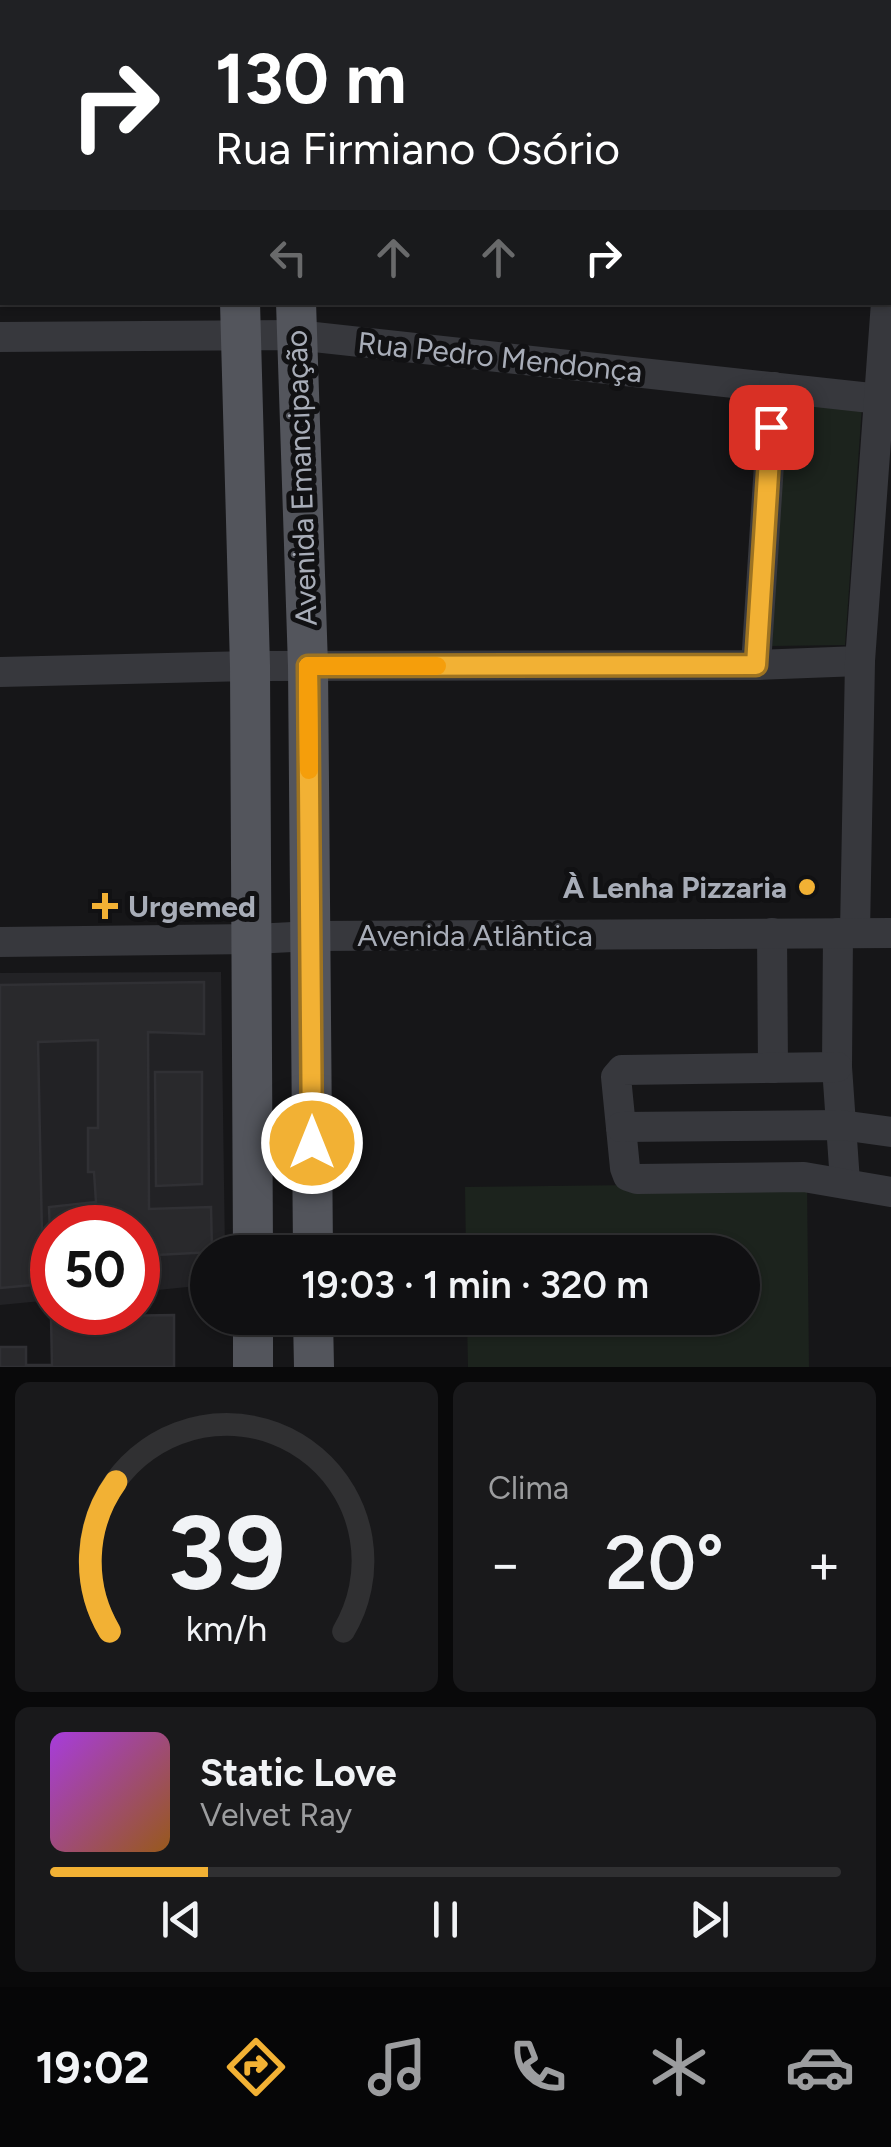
<!DOCTYPE html>
<html lang="pt">
<head>
<meta charset="utf-8">
<style>
  body { margin:0; font-family:Figtree,sans-serif; background:#19191b; color:#f1f3f6; height:100vh; display:flex; flex-direction:column; font-size:38px; white-space:nowrap }
  * { box-sizing:border-box; margin:0 }
  p { font-size:32px; color:#9c9d9f }
  .icon { flex:none; width:55px; height:55px; fill:none; stroke:currentColor; stroke-width:2; stroke-linecap:round; stroke-linejoin:round }
  .map { position:relative; height:1367px; overflow:hidden }
  .drawer { display:flex; flex-direction:column; gap:15px; padding:15px; background:#09090a; flex:1 }
  .drawer>* { flex:none }
  .hud { position:absolute; left:0px; top:0px; width:892px; height:305px; box-shadow:0 2px 8px #0004,0 0 0 2px #303032; background:#202124; color:#fff; overflow:hidden }
  .speed { position:absolute; left:30px; top:1205px; display:flex; gap:20px; font-size:50px; font-weight:700; text-align:center }
  .speed>* { display:grid; place-content:center; width:130px; height:130px; border-radius:50%; background:#101012; box-shadow:0 2px 8px #0004,0 0 0 2px #303032; line-height:1 }
  .speed .limit { border:15px solid #d22; background:#fff; color:#111 }
  .pin { position:absolute; display:grid; place-items:center; width:85px; height:85px; color:#fff; margin:-42px; border-radius:20px; box-shadow:0 5px 15px #0006 }
  .me { position:absolute; width:110px; margin:-55px; rotate:0deg; stroke-linejoin:round; filter:drop-shadow(0 0 8px #0008) }
  .turn { display:flex; align-items:center; gap:35px; height:210px; padding:0 50px; font-size:45px }
  .turn .icon { width:130px; height:130px; stroke-width:2.5 }
  .turn b { display:block; font-size:70px; line-height:85px }
  .lanes { display:flex; align-items:center; height:95px; padding:0 50px; background:#0003; justify-content:center; gap:50px; direction:ltr }
  .lanes .off { opacity:.35 }
  .big { font-size:75px; font-weight:600; line-height:1.1 }
  .drawer .card { flex:1; display:flex; flex-direction:column; justify-content:center; gap:15px; min-width:0; padding:0 35px; border-radius:15px; background:#19191b }
  .drawer .dial { align-items:center; gap:0 }
  .dial svg { height:260px; overflow:visible; fill:none; stroke:#303032; stroke-width:7; stroke-linecap:round; text-anchor:middle }
  .dial text { fill:#f1f3f6; stroke:none }
  .song { display:flex; align-items:center; gap:30px }
  .cover { width:120px; height:120px; border-radius:15px; background:linear-gradient(135deg,hsl(280 70% 55%),hsl(30 70% 35%)) }
  .played { height:10px; border-radius:5px; background:linear-gradient(90deg,#f2b134 20%,#303032 20%) }
  .keys { display:flex; justify-content:space-around; direction:ltr }
  .heat { display:flex; justify-content:space-between; align-items:center; font-size:55px; direction:ltr }
  .drawer .tiles { flex:1; display:grid; gap:15px; grid-template-columns:1fr 1fr }
  .card:last-child { grid-column:span 2 }
  .trip { position:absolute; left:190px; top:1235px; width:570px; height:100px; border-radius:50px; background:#101012; box-shadow:0 2px 8px #0004,0 0 0 2px #303032; font-weight:600; line-height:100px; text-align:center }
  .tabs { display:flex; height:160px; justify-content:space-around; align-items:center; background:#060607; color:#9c9d9f }
  .tabs .icon { width:70px; height:70px }
  .tabs .on { color:#f2b134 }
  .tabs b { font-size:45px; color:#f1f3f6 }
  .map>svg:first-child { display:block }
</style>
</head>
<body>
<div class="map">
<svg width="891" height="1367" viewBox="0 0 891 1367">
  <rect width="100%" height="100%" fill="#161618"/>
  <!-- built -->
  <polygon fill="#222225" points="221,972 225,1252 208,1252 207,1285 138,1292 138,1228 52,1228 52,1300 0,1305 0,973"/>
  <!-- green -->
  <g fill="#1c231d">
    <polygon points="783,398 862,406 845,645 772,646"/>
    <polygon points="807,1183 809,1367 468,1367 467,1318 742,1318 742,1252 466,1252 465,1187"/>
  </g>
  <!-- building -->
  <g fill="#29292c" stroke="#303034" stroke-width="2.5">
    <polygon points="204,982 204,1034 148,1032 149,1209 211,1207 212,1252 138,1256 138,1228 52,1228 52,1283 49,1207 96,1202 94,1172 88,1172 88,1128 98,1128 98,1040 38,1042 43,1284 0,1288 0,985"/>
    <polygon points="155,1072 202,1072 202,1184 156,1186"/>
    <polygon points="174,1315 174,1367 0,1367 0,1347 26,1347 26,1365 52,1365 51,1317"/>
  </g>
  <g fill="none" stroke-linecap="round" stroke-linejoin="round">
    <!-- minor -->
    <g stroke="#37383d" stroke-width="30">
      <polyline points="863,2 863,0"/>
      <polyline points="890,247 891,233"/>
      <polyline points="0,337 296,335 880,399"/>
      <polyline points="756,665 774,387"/>
      <polyline points="0,672 250,666 756,665 860,661"/>
      <polyline points="855,932 860,661 886,302"/>
      <polyline points="772,933 773,1068"/>
      <polyline points="838,933 837,1067 845,1182"/>
      <polyline points="0,942 253,939 312,936 891,933"/>
      <polyline points="837,1067 622,1070 616,1077 625,1168 628,1176 637,1179 804,1177 891,1192"/>
      <polyline points="621,1127 841,1125 891,1132"/>
    </g>
    <!-- major -->
    <g stroke="#53555c" stroke-width="40">
      <polyline points="381,0 382,2"/>
      <polyline points="435,0 456,2"/>
      <polyline points="147,2 147,0"/>
      <polyline points="0,27 2,27"/>
      <polyline points="890,54 891,54"/>
      <polyline points="0,86 2,86"/>
      <polyline points="890,138 891,138"/>
      <polyline points="240,302 250,666 253,1252"/>
      <polyline points="296,302 308,666 313,1252"/>
      <polyline points="253,1318 253,1367"/>
      <polyline points="313,1318 314,1367"/>
    </g>
  </g>
  <g fill="none" stroke-linecap="round" stroke-linejoin="round">
    <defs>
      <polyline id="route" points="312,1143 308,666 756,665 771,427"/>
    </defs>
    <!-- route casing -->
    <use href="#route" stroke="#9d7322" stroke-width="25"/>
    <!-- route -->
    <use href="#route" stroke="#f2b134" stroke-width="18"/>
    <!-- slow -->
    <polyline stroke="#f59e0b" stroke-width="18" points="309,770 308,666 437,666"/>
  </g>
  <!-- markers -->
  <g fill="#f2b134" stroke="#111113" stroke-width="4">
    <circle cx="807" cy="887" r="10"/>
    <path d="M100 891h10v10h10v10h-10v10h-10v-10h-10v-10h10z"/>
  </g>
  <g text-anchor="middle" dominant-baseline="central" stroke-width="10" stroke-linejoin="round" paint-order="stroke">
    <!-- street labels -->
    <g font-size="30" fill="#a8adb8" stroke="#111113">
      <text transform="translate(500 357) rotate(6)">Rua Pedro Mendonça</text>
      <text transform="translate(301 478) rotate(-92)">Avenida Emancipação</text>
      <text x="475" y="935">Avenida Atlântica</text>
    </g>
    <!-- poi labels -->
    <g font-size="30" font-weight="bold" fill="#a8adb8" stroke="#111113" text-anchor="end">
      <text x="787" y="887">À Lenha Pizzaria</text>
      <text x="128" y="906" text-anchor="start">Urgemed</text>
    </g>
  </g>
</svg>
<div class="speed"><div class="limit">50</div></div>
<div class="pin" style="left:771px;top:427px;background:#d93025"><svg class="icon" aria-label="arrive" viewBox="0 0 24 24"><path d="M6 21V4h12l-3 4 3 4H6"/></svg></div>
<svg class="me" style="left:312px;top:1143px" viewBox="-20 -20 40 40"><circle r="17" fill="#f2b134" stroke="#fff" stroke-width="3"/><path d="M0-11L8 9 0 5-8 9z" fill="#fff"/></svg>
<div class="trip">19:03 · 1 min · 320 m</div>
<div class="hud">
<div class="turn"><svg class="icon" aria-label="right" viewBox="0 0 24 24"><path d="M7 20v-9h11M14 6l5 5-5 5"/></svg><div><b>130 m</b>Rua Firmiano Osório</div></div>
<div class="lanes"><svg class="icon off" aria-label="left" viewBox="0 0 24 24"><path d="M17 20v-9H6M10 6l-5 5 5 5"/></svg><svg class="icon off" aria-label="ahead" viewBox="0 0 24 24"><path d="M12 20V5M6 11l6-6 6 6"/></svg><svg class="icon off" aria-label="ahead" viewBox="0 0 24 24"><path d="M12 20V5M6 11l6-6 6 6"/></svg><svg class="icon" aria-label="right" viewBox="0 0 24 24"><path d="M7 20v-9h11M14 6l5 5-5 5"/></svg></div>
</div>
</div>
<section class="drawer">
<div class="tiles">
<div class="card dial"><svg viewBox="0 0 100 80">
<path d="M14 69A42 42 0 1 1 86 69"/>
<path d="M14 69A42 42 0 0 1 16 23" stroke="#f2b134"/>
<text x="50" y="56" font-size="32" font-weight="700">39</text>
<text x="50" y="72" font-size="11">km/h</text>
</svg></div>
<div class="card"><p>Clima</p>
<div class="heat"><a>−</a><b class="big">20°</b><a>+</a></div>
</div>
<div class="card">
<div class="song"><i class="cover"></i><div><b>Static Love</b><p>Velvet Ray</p></div></div>
<div class="played"></div>
<div class="keys"><svg class="icon" aria-label="previous" viewBox="0 0 24 24"><path d="M18 5L8 12l10 7zM5 5v14"/></svg><svg class="icon" aria-label="pause" viewBox="0 0 24 24"><path d="M8 5v14M16 5v14"/></svg><svg class="icon" aria-label="next" viewBox="0 0 24 24"><path d="M6 5l10 7-10 7zM19 5v14"/></svg></div>
</div>
</div>
</section>
<nav class="tabs">
<b>19:02</b>
<svg class="icon on" aria-label="directions" viewBox="0 0 24 24"><path d="M12 3l9 9-9 9-9-9zM9 14v-3h6M13 9l2 2-2 2"/></svg>
<svg class="icon" aria-label="music" viewBox="0 0 24 24"><path d="M9 18V5l10-2v13"/><circle cx="6" cy="18" r="3"/><circle cx="16" cy="16" r="3"/></svg>
<svg class="icon" aria-label="phone" viewBox="0 0 24 24"><path d="M5 4h4l2 5-3 2q2 4 5 5l2-3 5 2v4C11 20 4 13 5 4z"/></svg>
<svg class="icon" aria-label="climate" viewBox="0 0 24 24"><path d="M12 3v18M4 7l16 10M4 17L20 7"/></svg>
<svg class="icon" aria-label="car" viewBox="0 0 24 24"><path d="M5 17H2v-5l4-1 3-4h7l3 4 3 1v5h-3M9 17h6M6 11h13"/><circle cx="7" cy="17" r="2"/><circle cx="17" cy="17" r="2"/></svg>
</nav>
</body>
</html>
